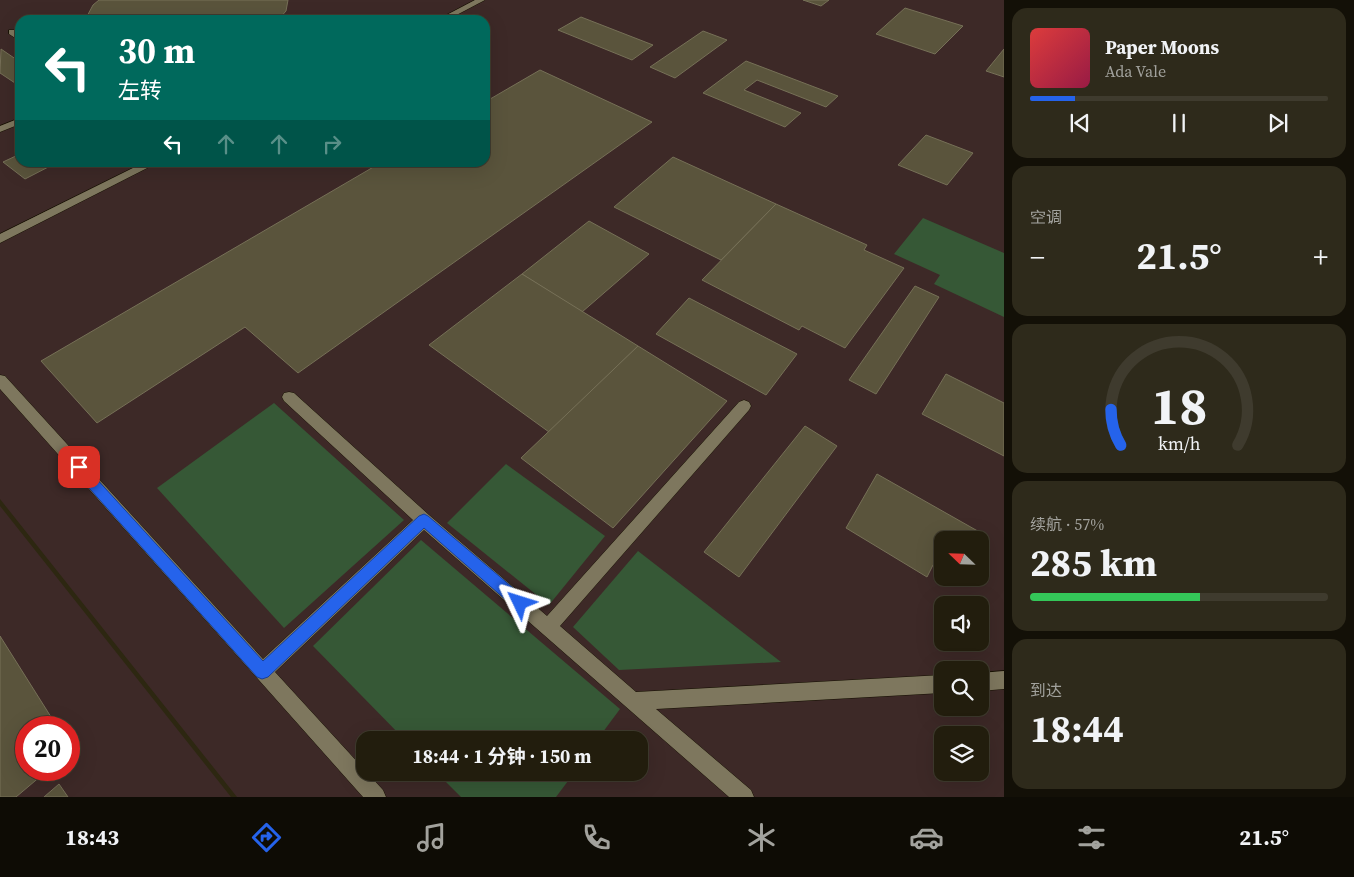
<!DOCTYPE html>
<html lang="zh">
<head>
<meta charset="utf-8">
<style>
  body { margin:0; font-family:"Source Serif 4","Noto Sans SC",serif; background:#2e2a1b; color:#f1f3f6; height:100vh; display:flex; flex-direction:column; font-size:19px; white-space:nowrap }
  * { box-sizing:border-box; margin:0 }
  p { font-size:16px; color:#a2a29d }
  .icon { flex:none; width:28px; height:28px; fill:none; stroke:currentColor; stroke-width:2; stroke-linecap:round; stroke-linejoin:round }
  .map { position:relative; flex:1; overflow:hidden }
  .panel { display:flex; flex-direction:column; gap:8px; padding:8px; background:#131007; width:350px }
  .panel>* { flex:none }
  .guide { position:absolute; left:15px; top:15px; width:475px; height:152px; border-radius:15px; box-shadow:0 5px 20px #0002,0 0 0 1px #3f3b2e; background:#00695c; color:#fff; overflow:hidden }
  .needle { width:32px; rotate:293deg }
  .controls { position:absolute; left:934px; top:531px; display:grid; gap:10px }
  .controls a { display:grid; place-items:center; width:55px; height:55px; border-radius:10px; background:#221d0d; box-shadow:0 5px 20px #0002,0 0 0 1px #3f3b2e; font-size:25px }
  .speed { position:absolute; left:15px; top:716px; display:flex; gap:10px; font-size:25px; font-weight:700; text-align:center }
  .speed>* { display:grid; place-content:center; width:65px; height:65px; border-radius:50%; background:#221d0d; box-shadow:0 5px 20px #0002,0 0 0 1px #3f3b2e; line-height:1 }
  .speed .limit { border:8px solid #d22; background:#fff; color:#111 }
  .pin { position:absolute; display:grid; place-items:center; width:42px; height:42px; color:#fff; margin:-21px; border-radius:10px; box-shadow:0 2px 8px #0006 }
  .me { position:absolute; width:55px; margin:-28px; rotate:311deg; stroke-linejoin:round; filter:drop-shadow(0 0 4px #0008) }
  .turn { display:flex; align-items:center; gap:18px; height:105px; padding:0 20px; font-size:22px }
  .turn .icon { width:65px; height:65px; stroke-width:2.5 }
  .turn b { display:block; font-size:35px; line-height:42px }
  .lanes { display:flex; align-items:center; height:48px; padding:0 20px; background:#0003; justify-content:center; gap:25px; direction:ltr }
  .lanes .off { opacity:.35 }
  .big { font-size:38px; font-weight:700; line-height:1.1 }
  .panel .card { flex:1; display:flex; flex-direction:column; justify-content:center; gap:8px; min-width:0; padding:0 18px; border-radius:15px; background:#2e2a1b }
  .panel .dial { align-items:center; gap:0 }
  .dial svg { height:130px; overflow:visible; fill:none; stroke:#3f3b2e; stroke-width:7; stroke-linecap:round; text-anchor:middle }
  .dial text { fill:#f1f3f6; stroke:none }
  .song { display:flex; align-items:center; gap:15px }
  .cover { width:60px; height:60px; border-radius:8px; background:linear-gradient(135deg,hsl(0 70% 55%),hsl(340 70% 35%)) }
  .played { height:5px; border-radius:2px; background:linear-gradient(90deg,#2563eb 15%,#3f3b2e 15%) }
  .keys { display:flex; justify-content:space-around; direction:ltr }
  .heat { display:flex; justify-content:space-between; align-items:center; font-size:28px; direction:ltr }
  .charge { height:8px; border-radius:4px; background:linear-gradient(90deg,#34c759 57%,#3f3b2e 0) }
  .trip { position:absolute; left:356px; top:731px; width:292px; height:50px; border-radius:15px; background:#221d0d; box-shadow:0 5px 20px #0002,0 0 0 1px #3f3b2e; font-weight:700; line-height:50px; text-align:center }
  .tabs { display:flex; height:80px; justify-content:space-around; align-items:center; background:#0e0c05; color:#a2a29d }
  .tabs .icon { width:35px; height:35px }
  .tabs .on { color:#2563eb }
  .tabs b { font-size:22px; color:#f1f3f6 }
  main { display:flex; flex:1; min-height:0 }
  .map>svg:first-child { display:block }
</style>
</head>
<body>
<main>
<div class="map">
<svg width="1004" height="797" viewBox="0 0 1004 797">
  <rect width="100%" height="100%" fill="#2d2711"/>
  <!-- industrial -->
  <g fill="#3d2927" fill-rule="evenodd">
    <path d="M 0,0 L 1004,0 L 1004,797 L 237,797 L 0,499 ZM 20,20 L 485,20 L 485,162 L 20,162 ZM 942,540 L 980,540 L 980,578 L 942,578 ZM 942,605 L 980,605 L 980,642 L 942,642 ZM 942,670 L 980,670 L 980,708 L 942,708 ZM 942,735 L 980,735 L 980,772 L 942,772 ZM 365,740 L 640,740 L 640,772 L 365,772 Z"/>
    <path d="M 0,506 L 231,797 L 0,797 ZM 26,728 L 69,728 L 69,770 L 26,770 Z"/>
  </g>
  <!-- green -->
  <g fill="#365836">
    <polygon points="923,218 1004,253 1004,317 934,284 940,275 894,254"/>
    <polygon points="274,403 404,520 284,628 157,488"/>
    <polygon points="506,464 605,536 549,605 447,523"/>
    <polygon points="421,540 620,709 597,740 405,740 313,646"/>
    <polygon points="638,551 781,662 619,670 573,627"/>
    <polygon points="437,773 574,773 556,797 461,797"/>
  </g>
  <!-- building -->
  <g fill="#5a543c" stroke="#767057">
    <polygon points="99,0 288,0 286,11 278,20 85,20 93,5"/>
    <polygon points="803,0 829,0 821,6"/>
    <polygon points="905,8 963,26 935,54 876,34"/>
    <polygon points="581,17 653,45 632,60 558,30"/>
    <polygon points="703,31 727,40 675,78 650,67"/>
    <polygon points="1,49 20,62 20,81 15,83 0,73"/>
    <polygon points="1004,49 1004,77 986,71"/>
    <polygon points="746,61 838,96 826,107 757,80 744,90 801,113 785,127 703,93"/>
    <polygon points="540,70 652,122 298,373 245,327 97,423 41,361 382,162 485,162 485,102"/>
    <polygon points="926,135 973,153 947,185 898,165"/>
    <polygon points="20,154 20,162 58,162 25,179 3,162"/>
    <polygon points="673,157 776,204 721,260 614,207"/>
    <polygon points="776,204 867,245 864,250 904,268 845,348 802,326 799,330 702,280"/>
    <polygon points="589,221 649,254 582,312 522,274"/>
    <polygon points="522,274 638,346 549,432 429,345"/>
    <polygon points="915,286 939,297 876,394 849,380"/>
    <polygon points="689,298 797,354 766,395 656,334"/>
    <polygon points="638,346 727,401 613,528 521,458"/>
    <polygon points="946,374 1004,403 1004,456 922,414"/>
    <polygon points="805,426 837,446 739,577 704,552"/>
    <polygon points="877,474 983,534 980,541 942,540 942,571 933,565 927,577 846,528"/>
    <polygon points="0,636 58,728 26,728 26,770 48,770 16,797 0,797"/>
    <polygon points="59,784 68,797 44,797"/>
  </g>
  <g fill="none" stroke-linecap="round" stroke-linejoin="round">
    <defs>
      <g id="service">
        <polygon points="475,0 485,0 447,20 437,20"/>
        <polygon points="9,30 15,30 20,34 20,41 9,34"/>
        <polygon points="20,118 20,124 0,132 0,126"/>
        <polygon points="145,162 159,162 0,243 0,234"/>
        <polygon points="0,375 5,376 263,659 413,520 284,401 282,397 284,393 289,392 294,393 429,515 547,616 739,402 744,400 749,402 751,406 749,410 560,626 636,692 942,675 942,693 656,709 751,790 754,797 729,797 424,530 275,672 383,790 386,797 363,797 0,389"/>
        <polygon points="1004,671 1004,689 980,691 980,673"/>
      </g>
    </defs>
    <!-- service casing -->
    <use href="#service" stroke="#151000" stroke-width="1"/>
    <!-- service -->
    <use href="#service" fill="#7e775e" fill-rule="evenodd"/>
  </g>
  <!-- route -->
  <polygon fill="#2563eb" stroke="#184099" points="79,462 83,464 263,661 419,516 424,514 428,516 525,598 527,603 525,608 520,610 515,608 424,528 268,677 262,679 257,677 74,471 73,467 74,464"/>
</svg>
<div class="controls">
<a><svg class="needle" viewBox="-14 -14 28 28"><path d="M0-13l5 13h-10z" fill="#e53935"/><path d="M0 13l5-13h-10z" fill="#a2a29d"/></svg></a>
<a><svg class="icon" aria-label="sound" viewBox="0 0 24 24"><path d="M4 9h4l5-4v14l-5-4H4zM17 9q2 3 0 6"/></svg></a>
<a><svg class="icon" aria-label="search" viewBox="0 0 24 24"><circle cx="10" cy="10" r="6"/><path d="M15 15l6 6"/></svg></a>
<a><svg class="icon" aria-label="layers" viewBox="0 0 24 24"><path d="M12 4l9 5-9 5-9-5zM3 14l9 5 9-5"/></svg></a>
</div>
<div class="speed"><div class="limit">20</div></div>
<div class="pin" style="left:79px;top:467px;background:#d93025"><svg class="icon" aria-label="arrive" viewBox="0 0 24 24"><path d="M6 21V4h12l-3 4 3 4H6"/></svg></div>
<svg class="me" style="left:520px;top:603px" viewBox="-20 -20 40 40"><path d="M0-17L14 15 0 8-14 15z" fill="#2563eb" stroke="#fff" stroke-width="4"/></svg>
<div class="trip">18:44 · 1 分钟 · 150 m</div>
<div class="guide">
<div class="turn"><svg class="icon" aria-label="left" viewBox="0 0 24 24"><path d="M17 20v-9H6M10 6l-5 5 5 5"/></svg><div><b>30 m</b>左转</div></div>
<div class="lanes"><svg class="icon" aria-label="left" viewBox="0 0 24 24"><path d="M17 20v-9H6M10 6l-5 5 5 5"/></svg><svg class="icon off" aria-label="ahead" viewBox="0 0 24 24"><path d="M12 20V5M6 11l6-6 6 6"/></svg><svg class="icon off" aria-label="ahead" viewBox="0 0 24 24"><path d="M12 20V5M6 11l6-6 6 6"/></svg><svg class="icon off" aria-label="right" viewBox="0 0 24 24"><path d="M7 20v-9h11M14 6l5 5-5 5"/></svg></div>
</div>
</div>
<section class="panel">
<div class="card">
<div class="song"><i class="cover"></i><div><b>Paper Moons</b><p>Ada Vale</p></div></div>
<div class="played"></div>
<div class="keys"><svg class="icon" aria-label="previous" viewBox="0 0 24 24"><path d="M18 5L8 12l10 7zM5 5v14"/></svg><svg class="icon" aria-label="pause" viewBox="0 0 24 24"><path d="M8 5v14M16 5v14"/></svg><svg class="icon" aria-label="next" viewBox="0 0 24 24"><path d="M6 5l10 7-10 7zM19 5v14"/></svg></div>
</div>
<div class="card"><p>空调</p>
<div class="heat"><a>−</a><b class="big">21.5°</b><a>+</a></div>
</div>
<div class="card dial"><svg viewBox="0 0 100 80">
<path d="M14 69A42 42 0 1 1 86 69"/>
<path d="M14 69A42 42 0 0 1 8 47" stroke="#2563eb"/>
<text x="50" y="56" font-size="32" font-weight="700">18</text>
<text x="50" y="72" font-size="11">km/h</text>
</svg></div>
<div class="card"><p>续航 · 57%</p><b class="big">285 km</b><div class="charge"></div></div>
<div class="card"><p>到达</p><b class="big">18:44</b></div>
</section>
</main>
<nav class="tabs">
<b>18:43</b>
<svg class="icon on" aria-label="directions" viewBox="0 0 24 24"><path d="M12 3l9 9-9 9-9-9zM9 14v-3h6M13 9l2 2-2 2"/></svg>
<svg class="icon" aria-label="music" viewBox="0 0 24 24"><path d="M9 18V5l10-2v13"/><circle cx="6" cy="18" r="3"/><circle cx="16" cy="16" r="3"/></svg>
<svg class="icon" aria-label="phone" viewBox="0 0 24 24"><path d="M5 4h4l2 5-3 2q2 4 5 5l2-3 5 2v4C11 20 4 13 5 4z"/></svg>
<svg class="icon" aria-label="climate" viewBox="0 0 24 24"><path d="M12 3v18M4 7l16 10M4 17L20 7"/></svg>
<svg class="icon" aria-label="car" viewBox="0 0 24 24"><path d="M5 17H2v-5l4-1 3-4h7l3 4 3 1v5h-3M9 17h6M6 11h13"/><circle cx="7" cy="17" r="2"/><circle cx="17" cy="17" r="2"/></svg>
<svg class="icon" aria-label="filters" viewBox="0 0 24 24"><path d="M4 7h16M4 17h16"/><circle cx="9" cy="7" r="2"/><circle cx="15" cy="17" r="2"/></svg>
<b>21.5°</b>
</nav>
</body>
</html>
